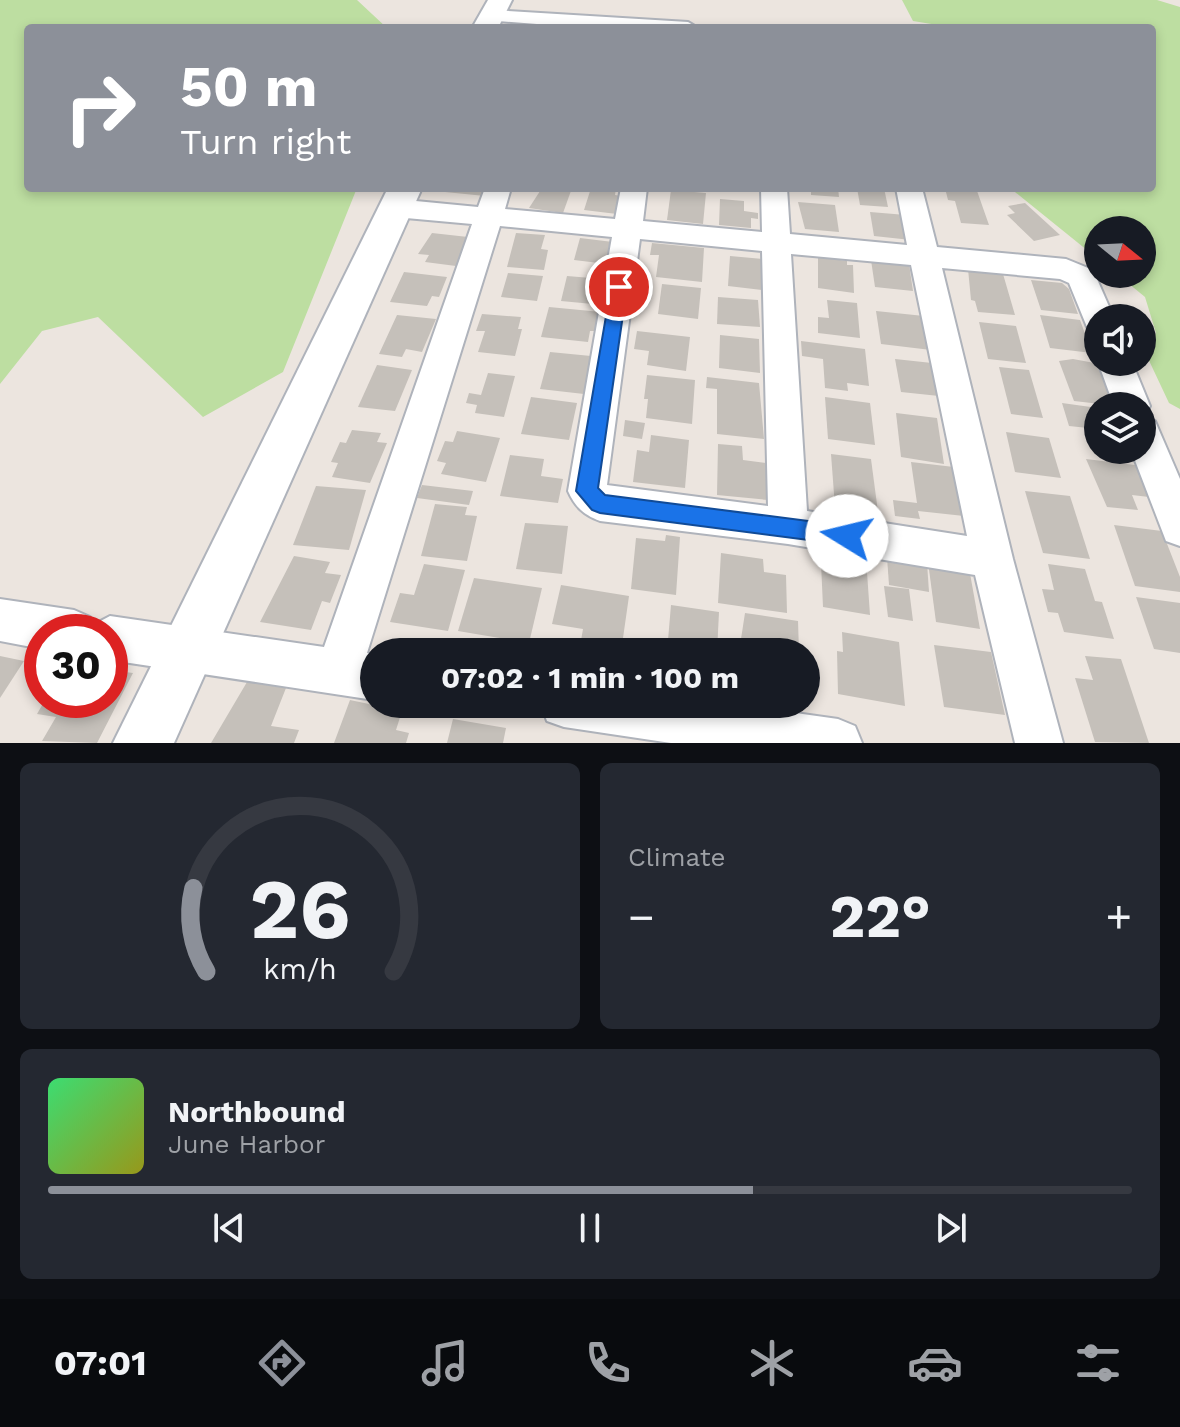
<!DOCTYPE html>
<html lang="en">
<head>
<meta charset="utf-8">
<style>
  body { margin:0; font-family:"Work Sans",sans-serif; background:#242831; color:#f1f3f6; height:100vh; display:flex; flex-direction:column; font-size:30px; white-space:nowrap }
  * { box-sizing:border-box; margin:0 }
  p { font-size:26px; color:#9ea1a6 }
  .icon { flex:none; width:44px; height:44px; fill:none; stroke:currentColor; stroke-width:2; stroke-linecap:round; stroke-linejoin:round }
  .map { position:relative; height:743px; overflow:hidden }
  .drawer { display:flex; flex-direction:column; gap:20px; padding:20px; background:#0d0f14; flex:1 }
  .drawer>* { flex:none }
  .guide { position:absolute; left:24px; top:24px; width:1132px; height:168px; border-radius:8px; box-shadow:0 4px 12px #0003; background:#8c9099; color:#fff; overflow:hidden }
  .needle { width:52px; rotate:108deg }
  .tools { position:absolute; left:1084px; top:216px; display:grid; gap:16px }
  .tools a { display:grid; place-items:center; width:72px; height:72px; border-radius:50%; background:#171b24; box-shadow:0 4px 12px #0003; font-size:40px }
  .speed { position:absolute; left:24px; top:614px; display:flex; gap:16px; font-size:40px; font-weight:700; text-align:center }
  .speed>* { display:grid; place-content:center; width:104px; height:104px; border-radius:50%; background:#171b24; box-shadow:0 4px 12px #0003; line-height:1 }
  .speed .limit { border:12px solid #d22; background:#fff; color:#111 }
  .pin { position:absolute; display:grid; place-items:center; width:68px; height:68px; color:#fff; margin:-34px; border:4px solid #fff; border-radius:50%; box-shadow:0 2px 8px #0007 }
  .me { position:absolute; width:88px; margin:-44px; rotate:279deg; stroke-linejoin:round; filter:drop-shadow(0 0 6px #0008) }
  .turn { display:flex; align-items:center; gap:28px; height:168px; padding:0 24px; font-size:36px }
  .turn .icon { width:104px; height:104px; stroke-width:2.5 }
  .turn b { display:block; font-size:56px; line-height:68px }
  .big { font-size:60px; font-weight:700; line-height:1.1 }
  .drawer .widget { flex:1; display:flex; flex-direction:column; justify-content:center; gap:12px; min-width:0; padding:0 28px; border-radius:12px; background:#242831 }
  .drawer .dial { align-items:center; gap:0 }
  .dial svg { height:208px; overflow:visible; fill:none; stroke:#363941; stroke-width:7; stroke-linecap:round; text-anchor:middle }
  .dial text { fill:#f1f3f6; stroke:none }
  .song { display:flex; align-items:center; gap:24px }
  .cover { width:96px; height:96px; border-radius:12px; background:linear-gradient(135deg,hsl(140 70% 55%),hsl(60 70% 35%)) }
  .played { height:8px; border-radius:4px; background:linear-gradient(90deg,#8c9099 65%,#363941 65%) }
  .keys { display:flex; justify-content:space-around; direction:ltr }
  .heat { display:flex; justify-content:space-between; align-items:center; font-size:44px; direction:ltr }
  .drawer .tiles { flex:1; display:grid; gap:20px; grid-template-columns:1fr 1fr }
  .widget:last-child { grid-column:span 2 }
  .trip { position:absolute; left:360px; top:638px; width:460px; height:80px; border-radius:40px; background:#171b24; box-shadow:0 4px 12px #0003; font-weight:700; line-height:80px; text-align:center }
  .tab-bar { display:flex; height:128px; justify-content:space-around; align-items:center; background:#090b0e; color:#9ea1a6 }
  .tab-bar .icon { width:56px; height:56px }
  .tab-bar .on { color:#8c9099 }
  .tab-bar b { font-size:36px; color:#f1f3f6 }
  .map>svg:first-child { display:block }
</style>
</head>
<body>
<div class="map">
<svg width="1180" height="743" viewBox="0 0 1180 743">
  <rect width="100%" height="100%" fill="#ece5df"/>
  <!-- green -->
  <g fill="#bddea1">
    <polygon points="0,0 357,0 387,28 28,28 28,188 357,188 283,372 203,417 98,317 42,331 0,384"/>
    <polygon points="902,0 1157,0 1180,7 1180,409 1169,403 1145,352 1156,333 1145,297 1117,274 1142,274 1142,230 1098,230 1098,259 1010,188 1152,188 1152,28 956,28 913,21"/>
  </g>
  <!-- building -->
  <g fill="#c5c0ba">
    <polygon points="447,188 488,188 485,196 445,192"/>
    <polygon points="542,188 572,188 563,213 529,208"/>
    <polygon points="591,188 616,188 615,195 621,196 617,214 584,210"/>
    <polygon points="811,188 838,188 839,197 811,195"/>
    <polygon points="857,188 884,188 888,207 860,205"/>
    <polygon points="945,188 976,188 989,225 961,223 955,201 948,200"/>
    <polygon points="671,190 706,193 703,224 667,220"/>
    <polygon points="720,199 744,201 744,211 758,213 758,219 751,218 751,228 719,225"/>
    <polygon points="798,202 835,205 839,232 805,229"/>
    <polygon points="1025,203 1060,235 1034,241 1007,215 1015,213 1008,206"/>
    <polygon points="870,212 906,215 911,240 874,236"/>
    <polygon points="432,233 468,237 456,266 425,262 429,255 418,254"/>
    <polygon points="516,233 545,235 541,249 548,250 544,270 507,267"/>
    <polygon points="580,238 613,242 607,264 574,260"/>
    <polygon points="652,243 704,248 702,282 656,277 659,255 650,255"/>
    <polygon points="730,256 763,259 762,290 728,286"/>
    <polygon points="818,257 847,261 847,265 853,265 854,293 818,288"/>
    <polygon points="871,260 909,264 913,291 875,287"/>
    <polygon points="968,269 1003,274 1015,315 978,312 975,301 971,300"/>
    <polygon points="404,272 447,277 439,297 432,296 427,306 390,302"/>
    <polygon points="508,273 543,276 537,301 501,297"/>
    <polygon points="567,276 603,279 602,289 606,289 603,305 561,301"/>
    <polygon points="1031,280 1062,283 1069,289 1078,314 1041,310"/>
    <polygon points="662,284 701,288 698,319 658,314"/>
    <polygon points="718,297 758,300 760,327 717,324"/>
    <polygon points="827,300 857,303 860,338 818,333 818,317 829,318"/>
    <polygon points="549,307 601,312 597,331 590,331 588,342 541,337"/>
    <polygon points="876,311 924,316 931,350 881,344"/>
    <polygon points="482,314 521,317 518,329 522,329 515,356 478,352 485,331 476,331"/>
    <polygon points="397,315 436,319 422,352 406,349 402,357 379,354"/>
    <polygon points="1040,315 1080,320 1092,353 1050,348"/>
    <polygon points="979,322 1016,326 1026,363 988,359"/>
    <polygon points="637,331 690,337 686,371 647,365 649,351 634,349"/>
    <polygon points="720,335 759,339 760,373 719,368"/>
    <polygon points="801,341 865,349 869,386 847,383 848,391 825,388 823,359 802,356"/>
    <polygon points="550,352 591,356 584,394 540,389"/>
    <polygon points="895,359 932,363 939,396 901,392"/>
    <polygon points="1073,359 1100,364 1118,406 1074,401 1059,361"/>
    <polygon points="377,365 412,370 395,411 358,407"/>
    <polygon points="999,367 1029,370 1043,418 1011,414"/>
    <polygon points="488,373 515,376 504,417 475,413 477,405 466,403 469,393 481,395"/>
    <polygon points="647,375 695,380 692,424 646,418 648,399 644,399"/>
    <polygon points="707,377 759,383 764,439 717,434 717,389 706,388"/>
    <polygon points="531,397 577,403 569,440 521,434"/>
    <polygon points="825,397 870,403 875,445 828,439"/>
    <polygon points="1062,403 1098,408 1098,452 1088,428 1069,426"/>
    <polygon points="896,413 937,418 944,464 901,457"/>
    <polygon points="625,420 645,423 642,439 623,436"/>
    <polygon points="352,430 381,433 377,442 387,443 370,483 332,477 338,463 331,462 340,442 346,443"/>
    <polygon points="457,431 500,438 486,482 441,474 446,463 437,461 445,441 453,442"/>
    <polygon points="1006,432 1049,438 1061,478 1015,472"/>
    <polygon points="651,435 689,440 685,488 633,482 637,450 649,452"/>
    <polygon points="718,444 742,446 743,460 766,463 768,500 717,495"/>
    <polygon points="831,454 871,459 878,512 835,507"/>
    <polygon points="510,455 544,459 541,476 563,479 558,503 500,496"/>
    <polygon points="1086,459 1135,465 1149,497 1132,495 1138,510 1107,507"/>
    <polygon points="911,462 954,467 964,516 918,511 920,519 895,516 893,500 917,503"/>
    <polygon points="422,485 473,491 469,505 417,498"/>
    <polygon points="316,486 366,490 349,550 293,545"/>
    <polygon points="1025,491 1070,496 1090,559 1043,553"/>
    <polygon points="435,504 467,507 465,515 477,516 467,561 421,556"/>
    <polygon points="525,523 568,526 562,574 516,569"/>
    <polygon points="1114,525 1162,531 1180,577 1180,592 1135,586"/>
    <polygon points="666,535 680,537 676,595 631,589 636,538 665,541"/>
    <polygon points="827,552 866,558 870,615 823,607 821,563 827,564"/>
    <polygon points="721,553 763,559 764,572 786,575 787,613 718,603"/>
    <polygon points="294,556 330,562 325,573 341,575 330,603 322,601 311,630 260,622"/>
    <polygon points="887,557 927,563 929,592 889,585"/>
    <polygon points="928,562 969,568 980,629 936,622"/>
    <polygon points="424,564 465,570 448,631 390,622 400,593 414,595"/>
    <polygon points="1048,564 1085,569 1095,601 1102,602 1114,639 1064,632 1058,613 1048,612 1042,589 1054,590"/>
    <polygon points="474,578 542,588 529,643 458,631"/>
    <polygon points="561,585 629,596 621,652 579,652 583,629 552,624"/>
    <polygon points="884,586 909,589 913,621 888,617"/>
    <polygon points="1136,597 1180,603 1180,653 1154,649"/>
    <polygon points="671,605 719,612 717,652 667,652"/>
    <polygon points="745,613 798,621 799,652 739,652"/>
    <polygon points="842,632 899,642 905,706 838,694 837,651 843,652"/>
    <polygon points="934,645 991,652 1005,715 944,707"/>
    <polygon points="0,656 24,661 0,698"/>
    <polygon points="1085,656 1121,659 1149,743 1095,742 1075,678 1093,680"/>
    <polygon points="110,670 133,673 97,743 42,741 56,717 37,714 45,700 110,700"/>
    <polygon points="247,682 286,688 271,726 299,730 294,743 211,743"/>
    <polygon points="350,700 402,711 396,730 409,733 406,743 334,743"/>
    <polygon points="453,719 506,728 503,743 447,743"/>
  </g>
  <g fill="none" stroke-linecap="round" stroke-linejoin="round">
    <defs>
      <g id="minor">
        <polygon points="492,10 688,22 698,28 588,28 485,20 482,16"/>
        <path d="M 485,188 L 511,188 L 505,209 L 615,219 L 621,188 L 647,188 L 643,221 L 762,232 L 761,188 L 787,188 L 790,234 L 907,245 L 896,188 L 922,188 L 937,247 L 1066,259 L 1093,270 L 1114,318 L 1098,318 L 1098,331 L 1087,327 L 1069,283 L 1060,279 L 942,268 L 1013,559 L 1063,743 L 1015,743 L 975,575 L 788,544 L 600,521 C 584,515 575,507 568,491 L 612,237 L 500,226 L 367,653 L 374,654 L 374,700 L 110,660 L 110,632 L 42,632 L 42,649 L 0,641 L 0,599 L 74,610 L 90,617 L 93,625 L 110,616 L 324,647 L 472,224 L 395,217 L 385,214 L 381,208 L 385,202 L 395,199 L 478,207 ZM 640,239 L 762,251 L 768,506 L 607,485 ZM 791,254 L 911,265 L 967,536 L 807,511 Z"/>
        <polygon points="1098,362 1132,362 1150,406 1143,416 1155,421 1180,479 1180,546 1166,541 1131,450 1142,450 1142,406 1114,406"/>
        <polygon points="541,704 732,704 838,719 855,726 862,743 671,743 564,727 547,721"/>
      </g>
      <g id="tertiary">
        <polygon points="488,0 512,0 498,28 472,28"/>
        <polygon points="388,188 422,188 174,743 113,743"/>
      </g>
    </defs>
    <!-- minor casing -->
    <use href="#minor" stroke="#afb3bb" stroke-width="4"/>
    <!-- tertiary casing -->
    <use href="#tertiary" stroke="#afb3bb" stroke-width="4"/>
    <!-- minor -->
    <use href="#minor" fill="#fff" fill-rule="evenodd"/>
    <!-- tertiary -->
    <use href="#tertiary" fill="#fff" fill-rule="evenodd"/>
  </g>
  <!-- route -->
  <polygon fill="#1a73e8" stroke="#114b97" stroke-width="2" points="619,281 627,287 598,488 605,495 847,526 854,529 857,536 854,543 847,545 600,513 592,510 576,491 611,287"/>
</svg>
<div class="tools">
<a><svg class="needle" viewBox="-14 -14 28 28"><path d="M0-13l5 13h-10z" fill="#e53935"/><path d="M0 13l5-13h-10z" fill="#9ea1a6"/></svg></a>
<a><svg class="icon" aria-label="sound" viewBox="0 0 24 24"><path d="M4 9h4l5-4v14l-5-4H4zM17 9q2 3 0 6"/></svg></a>
<a><svg class="icon" aria-label="layers" viewBox="0 0 24 24"><path d="M12 4l9 5-9 5-9-5zM3 14l9 5 9-5"/></svg></a>
</div>
<div class="speed"><div class="limit">30</div></div>
<div class="pin" style="left:619px;top:287px;background:#d93025"><svg class="icon" aria-label="arrive" viewBox="0 0 24 24"><path d="M6 21V4h12l-3 4 3 4H6"/></svg></div>
<svg class="me" style="left:847px;top:536px" viewBox="-20 -20 40 40"><circle r="19" fill="#fff"/><path d="M0-13L10 11 0 6-10 11z" fill="#1a73e8"/></svg>
<div class="trip">07:02 · 1 min · 100 m</div>
<div class="guide">
<div class="turn"><svg class="icon" aria-label="right" viewBox="0 0 24 24"><path d="M7 20v-9h11M14 6l5 5-5 5"/></svg><div><b>50 m</b>Turn right</div></div>
</div>
</div>
<section class="drawer">
<div class="tiles">
<div class="widget dial"><svg viewBox="0 0 100 80">
<path d="M14 69A42 42 0 1 1 86 69"/>
<path d="M14 69A42 42 0 0 1 9 37" stroke="#8c9099"/>
<text x="50" y="56" font-size="32" font-weight="700">26</text>
<text x="50" y="72" font-size="11">km/h</text>
</svg></div>
<div class="widget"><p>Climate</p>
<div class="heat"><a>−</a><b class="big">22°</b><a>+</a></div>
</div>
<div class="widget">
<div class="song"><i class="cover"></i><div><b>Northbound</b><p>June Harbor</p></div></div>
<div class="played"></div>
<div class="keys"><svg class="icon" aria-label="previous" viewBox="0 0 24 24"><path d="M18 5L8 12l10 7zM5 5v14"/></svg><svg class="icon" aria-label="pause" viewBox="0 0 24 24"><path d="M8 5v14M16 5v14"/></svg><svg class="icon" aria-label="next" viewBox="0 0 24 24"><path d="M6 5l10 7-10 7zM19 5v14"/></svg></div>
</div>
</div>
</section>
<nav class="tab-bar">
<b>07:01</b>
<svg class="icon on" aria-label="directions" viewBox="0 0 24 24"><path d="M12 3l9 9-9 9-9-9zM9 14v-3h6M13 9l2 2-2 2"/></svg>
<svg class="icon" aria-label="music" viewBox="0 0 24 24"><path d="M9 18V5l10-2v13"/><circle cx="6" cy="18" r="3"/><circle cx="16" cy="16" r="3"/></svg>
<svg class="icon" aria-label="phone" viewBox="0 0 24 24"><path d="M5 4h4l2 5-3 2q2 4 5 5l2-3 5 2v4C11 20 4 13 5 4z"/></svg>
<svg class="icon" aria-label="climate" viewBox="0 0 24 24"><path d="M12 3v18M4 7l16 10M4 17L20 7"/></svg>
<svg class="icon" aria-label="car" viewBox="0 0 24 24"><path d="M5 17H2v-5l4-1 3-4h7l3 4 3 1v5h-3M9 17h6M6 11h13"/><circle cx="7" cy="17" r="2"/><circle cx="17" cy="17" r="2"/></svg>
<svg class="icon" aria-label="filters" viewBox="0 0 24 24"><path d="M4 7h16M4 17h16"/><circle cx="9" cy="7" r="2"/><circle cx="15" cy="17" r="2"/></svg>
</nav>
</body>
</html>
